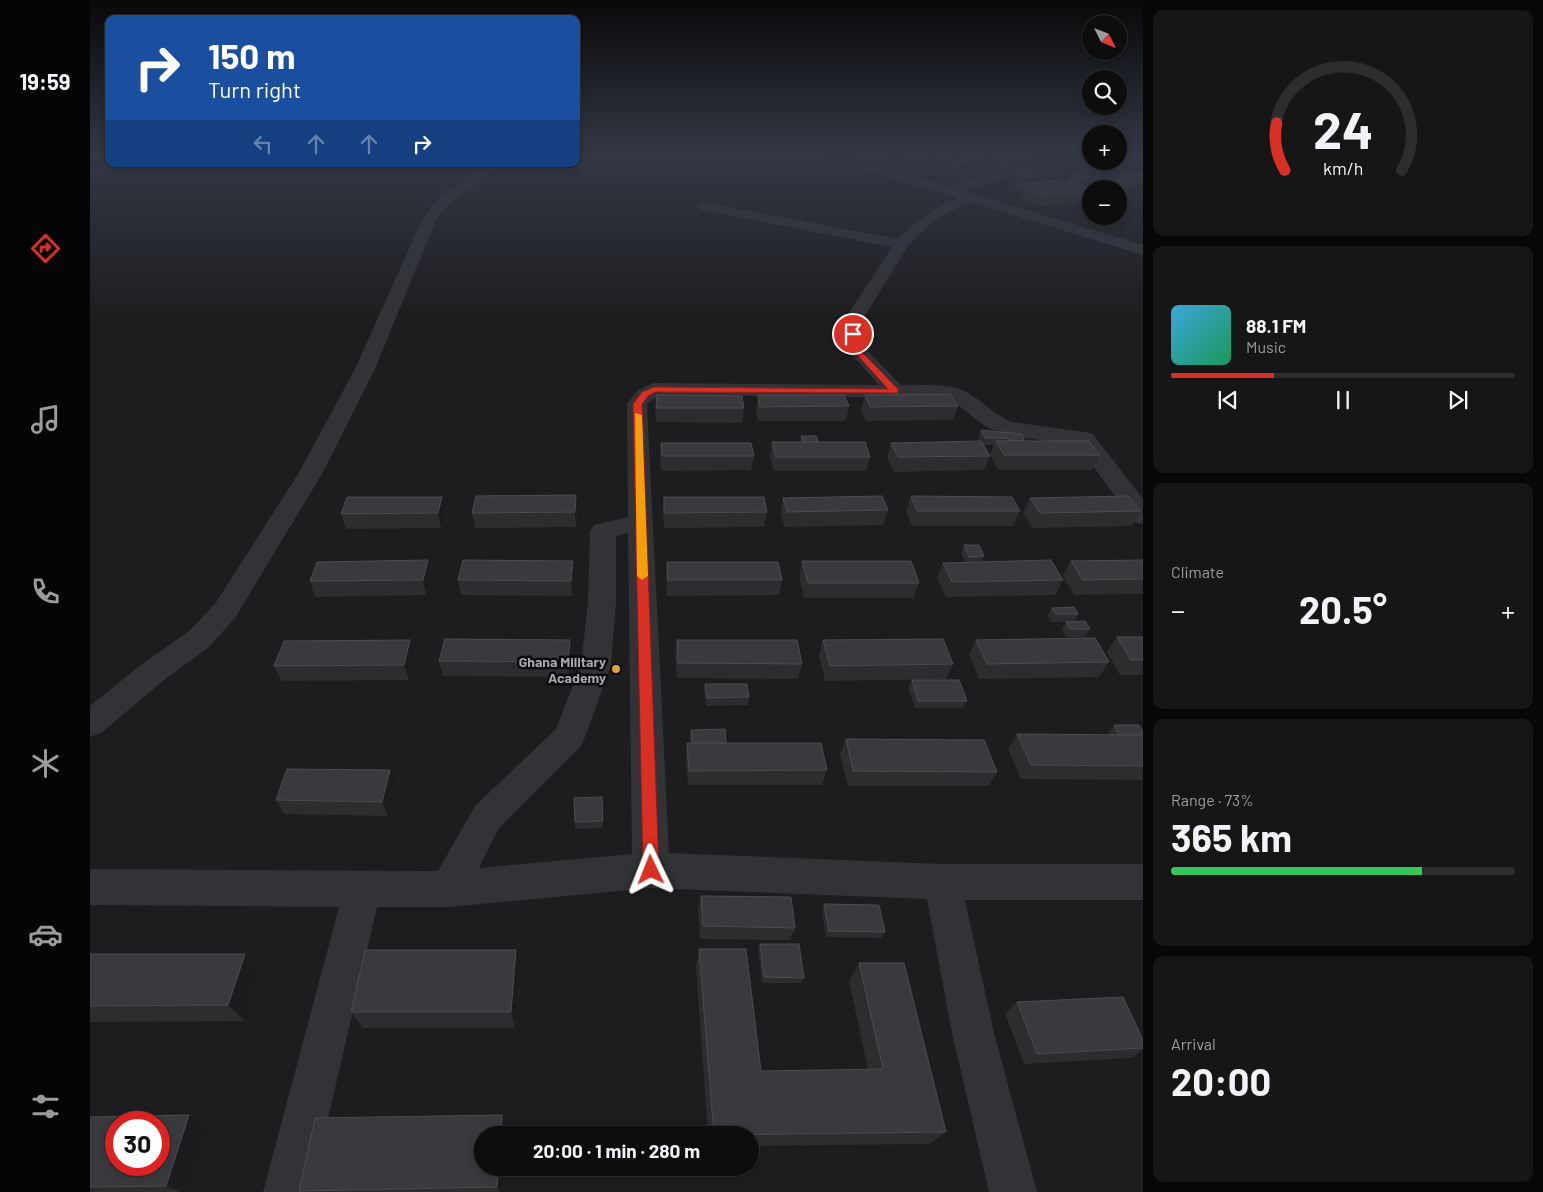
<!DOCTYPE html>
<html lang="en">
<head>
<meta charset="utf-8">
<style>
  body { margin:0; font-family:Barlow,sans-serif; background:#161617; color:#f1f3f6; height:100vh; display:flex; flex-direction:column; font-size:19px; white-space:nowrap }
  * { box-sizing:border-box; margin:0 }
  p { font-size:16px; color:#9a9c9e }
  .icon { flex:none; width:28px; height:28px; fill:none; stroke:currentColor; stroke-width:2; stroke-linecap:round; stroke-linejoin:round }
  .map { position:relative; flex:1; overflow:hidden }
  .side { display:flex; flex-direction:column; gap:10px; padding:10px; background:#070708; width:400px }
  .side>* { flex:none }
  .banner { position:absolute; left:15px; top:15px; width:475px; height:152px; border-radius:10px; box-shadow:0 2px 8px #0003,0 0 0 1px #2d2d2e; background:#1a4fa0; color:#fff; overflow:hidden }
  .needle { width:32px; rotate:132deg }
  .fabs { position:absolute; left:992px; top:15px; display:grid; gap:10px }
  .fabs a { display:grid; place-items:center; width:45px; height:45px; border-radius:50%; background:#0d0d0e; box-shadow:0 2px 8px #0003,0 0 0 1px #2d2d2e; font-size:25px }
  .speed { position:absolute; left:15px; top:1111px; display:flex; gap:10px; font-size:25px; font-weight:700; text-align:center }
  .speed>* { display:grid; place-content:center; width:65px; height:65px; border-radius:50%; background:#0d0d0e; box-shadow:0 2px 8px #0003,0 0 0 1px #2d2d2e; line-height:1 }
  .speed .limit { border:8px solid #d22; background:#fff; color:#111 }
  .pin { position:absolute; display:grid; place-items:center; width:42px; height:42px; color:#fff; margin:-21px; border:2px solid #fff; border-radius:50%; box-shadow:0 1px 5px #0007 }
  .me { position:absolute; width:55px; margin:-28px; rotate:358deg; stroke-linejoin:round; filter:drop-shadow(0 0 4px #0008) }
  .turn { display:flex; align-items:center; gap:18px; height:105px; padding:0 20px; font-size:22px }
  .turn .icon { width:65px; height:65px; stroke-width:2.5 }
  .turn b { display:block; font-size:35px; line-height:42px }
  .lanes { display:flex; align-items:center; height:48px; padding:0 20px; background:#0003; justify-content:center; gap:25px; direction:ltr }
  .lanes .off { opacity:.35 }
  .big { font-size:38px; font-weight:700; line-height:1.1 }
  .side .widget { flex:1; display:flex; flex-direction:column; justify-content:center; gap:8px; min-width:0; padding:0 18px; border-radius:10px; background:#161617 }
  .side .dial { align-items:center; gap:0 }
  .dial svg { height:130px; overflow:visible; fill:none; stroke:#2d2d2e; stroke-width:7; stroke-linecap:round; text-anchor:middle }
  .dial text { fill:#f1f3f6; stroke:none }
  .song { display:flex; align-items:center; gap:15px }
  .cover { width:60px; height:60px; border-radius:8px; background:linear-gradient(135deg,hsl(200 70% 55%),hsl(150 70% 35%)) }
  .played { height:5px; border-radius:2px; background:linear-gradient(90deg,#d93025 30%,#2d2d2e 30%) }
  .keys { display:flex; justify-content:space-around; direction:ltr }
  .heat { display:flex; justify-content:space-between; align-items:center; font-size:28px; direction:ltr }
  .charge { height:8px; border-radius:4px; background:linear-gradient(90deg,#34c759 73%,#2d2d2e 0) }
  .trip { position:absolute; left:384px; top:1126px; width:285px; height:50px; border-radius:25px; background:#0d0d0e; box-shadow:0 2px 8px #0003,0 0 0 1px #2d2d2e; font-weight:700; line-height:50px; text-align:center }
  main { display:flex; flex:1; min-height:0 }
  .dock { display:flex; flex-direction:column; width:90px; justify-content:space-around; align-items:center; background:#050506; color:#9a9c9e }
  .dock .icon { width:35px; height:35px }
  .dock .current { color:#d93025 }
  .dock b { font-size:22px; color:#f1f3f6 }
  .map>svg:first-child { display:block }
</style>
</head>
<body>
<main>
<nav class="dock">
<b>19:59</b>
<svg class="icon current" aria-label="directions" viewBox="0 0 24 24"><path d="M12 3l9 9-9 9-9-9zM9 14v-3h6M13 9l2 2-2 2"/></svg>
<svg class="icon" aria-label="music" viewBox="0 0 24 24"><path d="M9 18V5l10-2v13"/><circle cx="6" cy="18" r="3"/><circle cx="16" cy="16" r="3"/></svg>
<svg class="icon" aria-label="phone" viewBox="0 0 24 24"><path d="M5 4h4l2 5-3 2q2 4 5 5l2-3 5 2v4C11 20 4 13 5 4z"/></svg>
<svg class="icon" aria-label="climate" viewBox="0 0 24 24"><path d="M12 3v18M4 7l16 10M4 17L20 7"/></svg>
<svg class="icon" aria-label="car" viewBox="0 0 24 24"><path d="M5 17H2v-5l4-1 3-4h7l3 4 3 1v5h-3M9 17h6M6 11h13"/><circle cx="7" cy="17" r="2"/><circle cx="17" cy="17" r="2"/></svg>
<svg class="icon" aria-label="filters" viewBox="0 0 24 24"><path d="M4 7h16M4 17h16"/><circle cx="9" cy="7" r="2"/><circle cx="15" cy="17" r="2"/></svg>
</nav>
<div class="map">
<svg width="1053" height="1192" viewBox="0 0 1053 1192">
  <rect width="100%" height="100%" fill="#111112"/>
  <!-- built -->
  <path fill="#1d1d1f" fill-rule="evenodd" d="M 0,154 L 19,154 L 19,164 L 486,164 L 486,154 L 1001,154 L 1001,161 L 1029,161 L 1029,154 L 1053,154 L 1053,1192 L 0,1192 ZM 1001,189 L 1029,189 L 1029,216 L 1001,216 ZM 26,1122 L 69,1122 L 69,1165 L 26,1165 ZM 392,1135 L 660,1135 L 660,1168 L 392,1168 Z"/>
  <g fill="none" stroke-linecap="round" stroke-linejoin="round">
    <!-- minor -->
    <g fill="#323337" fill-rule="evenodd">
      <path d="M 730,154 L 748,154 L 860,187 L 965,154 L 983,154 L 981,157 L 874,191 L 1053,245 L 1053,255 L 881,202 L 853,215 L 841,223 L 818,246 L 771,322 L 773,346 L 811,385 C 833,386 861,382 880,394 C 894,403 906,416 922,422 L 1002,433 L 1053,499 L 1053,524 L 1044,522 L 987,444 C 960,440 923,440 899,428 C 883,420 872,404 854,398 L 568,395 L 557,404 L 579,853 L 852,864 L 1053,864 L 1053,900 L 875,900 L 904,1033 L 947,1192 L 899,1192 L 862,1033 L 837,899 L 561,888 L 358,907 L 287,907 L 221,1192 L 173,1192 L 249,907 L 0,905 L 0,869 L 348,871 L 385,806 L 466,729 L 491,665 L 498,602 L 500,531 L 504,525 L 538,517 L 537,404 L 548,390 L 564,383 L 789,385 L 755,347 L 753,322 L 802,247 L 612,210 L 605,206 L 612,202 L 808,239 C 829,219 841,210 868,198 L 732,157 ZM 538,533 L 542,854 L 389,868 L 409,828 L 490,747 L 495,737 L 521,665 L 526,602 L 526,536 Z"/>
      <polygon points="392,164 404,164 397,176 360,202 345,222 285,369 232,474 145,618 118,648 74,680 11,733 0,737 0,706 52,664 98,632 125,604 208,474 265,369 331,222 350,196 388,171"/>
    </g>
  </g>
  <!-- wall -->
  <g fill="#2d2d30">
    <polygon points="804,154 855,154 855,155 865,157 864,160 875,167 862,171 853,169 854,165 847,166 839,164 840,160 836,157 813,162 803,158"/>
    <polygon points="1029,154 1049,154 1048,156 1042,157 1040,156 1039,158 1036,158 1035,170 1011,175 991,167 993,162 988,160 990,155 1001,155 1001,161 1029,161"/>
    <polygon points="944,157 943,162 918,169 918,170 912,172 906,171 907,166 899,164 900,159"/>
    <polygon points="1053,171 1053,193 1036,196 1029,194 1029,189 1018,189 1022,179 1028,178 1030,172 1044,174 1045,172"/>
    <polygon points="927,173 947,176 945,182 952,184 952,182 976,184 977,181 981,181 978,179 980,174 997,177 995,182 990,183 989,185 1000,190 996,201 994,201 994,203 945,207 931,199 933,192 930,193 924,189 925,184 933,183 925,179"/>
    <polygon points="566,395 654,408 652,423 566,422 565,409"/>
    <polygon points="668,395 759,406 756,421 668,421 666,410"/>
    <polygon points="775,395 868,406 863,420 776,421 771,410"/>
    <polygon points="891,430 935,441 1010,455 1002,470 908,470 900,455 904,445 894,445 900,456 894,470 804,472 797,458 801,443 890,442 888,438"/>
    <polygon points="711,436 728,442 780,457 776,471 684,471 680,457 682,442 710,442"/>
    <polygon points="571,443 664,456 661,470 571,471 570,458"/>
    <polygon points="486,495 487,510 486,527 385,528 382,513"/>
    <polygon points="821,496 930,511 923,526 822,526 816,511"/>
    <polygon points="574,497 677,512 674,527 574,528 573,512"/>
    <polygon points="693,498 798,510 793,525 694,527 691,513"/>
    <polygon points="940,498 1051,511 1042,526 943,528 933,513"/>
    <polygon points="355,512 351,528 256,529 251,514"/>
    <polygon points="874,545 894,556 892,562 973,580 965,595 856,597 847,578 853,563 875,562 871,553"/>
    <polygon points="1053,560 1053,594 984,595 973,576 981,561"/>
    <polygon points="712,561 829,583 823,598 714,598 709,576"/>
    <polygon points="577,562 692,580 689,595 577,596 576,577"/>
    <polygon points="341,575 336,595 225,597 220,581"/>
    <polygon points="484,576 482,596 371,595 368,580"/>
    <polygon points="962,608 988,614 984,622 1000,629 995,637 976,637 972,629 976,622 961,622 958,615"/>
    <polygon points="1027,637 1053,637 1053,675 1030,675 1017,652"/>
    <polygon points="587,640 712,664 708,679 587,678 585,655"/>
    <polygon points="733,640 863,664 856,679 735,681 729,655"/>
    <polygon points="886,640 1019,662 1009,677 889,679 879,655"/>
    <polygon points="324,655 319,680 192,681 184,666"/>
    <polygon points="481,655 479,677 353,676 349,661"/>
    <polygon points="822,680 877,701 873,708 825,708 818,687"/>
    <polygon points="615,684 659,697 658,705 616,706 614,691"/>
    <polygon points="1024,725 1053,732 1053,780 931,779 918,749 927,734 1020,735 1019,732"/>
    <polygon points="601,730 636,743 737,770 732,785 598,785 596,758 597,743 601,743 600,737"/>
    <polygon points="756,739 907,772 898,786 758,786 750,754"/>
    <polygon points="305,785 298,816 194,814 186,800"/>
    <polygon points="512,797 513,828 485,829 485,822"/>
    <polygon points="611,896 705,928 700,940 610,939 608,909"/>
    <polygon points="734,904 795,932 791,938 736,937 732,910"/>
    <polygon points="670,944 714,978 711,983 672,983 668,950"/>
    <polygon points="609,949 671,1071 778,1069 759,981 769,963 856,1132 840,1144 660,1146 660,1135 618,1135 606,967"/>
    <polygon points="0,954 155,954 170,971 155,1021 0,1022"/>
    <polygon points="431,968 425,1028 273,1028 261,1012"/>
    <polygon points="927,1002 1053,1040 1053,1050 1041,1058 934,1064 915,1013"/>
    <polygon points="412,1115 418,1127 417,1135 392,1135 392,1168 415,1168 413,1192 210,1192 209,1191"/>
    <polygon points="0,1117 119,1128 99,1192 0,1192"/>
  </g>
  <!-- shaded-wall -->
  <g fill="#1c1c1e">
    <polygon points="815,154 836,154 836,157 813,162"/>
    <polygon points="842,154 855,154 855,155 841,158 840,160"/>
    <polygon points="1032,154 1041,154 1039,158 1030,159"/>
    <polygon points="1044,154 1049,154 1048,156 1042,157"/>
    <polygon points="865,157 863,162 855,163 854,165 847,166 849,161"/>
    <polygon points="944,157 943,162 918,169 918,170 912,172 914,167 917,166 918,164"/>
    <polygon points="1039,159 1035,170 1011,175 1015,164"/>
    <polygon points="876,161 875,167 862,171 864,166"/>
    <polygon points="947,176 945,182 934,183 935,178"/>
    <polygon points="997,177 995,182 990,183 988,188 979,189 981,184 987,183 989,178"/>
    <polygon points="1053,183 1053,193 1036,196 1041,185"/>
    <polygon points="943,186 941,191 935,188 933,192 930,193 932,187"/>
    <polygon points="995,190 1000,190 996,201 994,201 998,192"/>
    <polygon points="486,495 487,510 486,527 485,512"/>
    <polygon points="352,497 355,512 351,528 348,513"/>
    <polygon points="338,560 341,575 336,595 333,580"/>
    <polygon points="483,561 484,576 482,596 481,581"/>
    <polygon points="320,640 324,655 319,680 314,665"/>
    <polygon points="480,640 481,655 479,677 478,662"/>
    <polygon points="300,770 305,785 298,816 292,802"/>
    <polygon points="426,950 431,968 425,1028 421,1012"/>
    <polygon points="155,954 170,971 155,1021 138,1005"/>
    <polygon points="99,1115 119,1128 99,1192 90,1192 76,1186"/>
    <polygon points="412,1115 418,1127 417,1135 411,1135"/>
    <polygon points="408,1168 415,1168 413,1192 410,1192 407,1187"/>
  </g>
  <!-- building -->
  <g fill="#3a3a3e" stroke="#4a4c50" fill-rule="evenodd">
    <polygon points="857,154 865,157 849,161 841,158"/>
    <polygon points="916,154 931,154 944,157 918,164 900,159"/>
    <polygon points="998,154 1001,155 995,157 990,155"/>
    <polygon points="1001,155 1001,159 995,157"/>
    <polygon points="1029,156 1039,159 1015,164 1008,161 1029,161"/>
    <polygon points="867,159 876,161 864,166 855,163"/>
    <polygon points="913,163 919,165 914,167 908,165"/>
    <polygon points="1039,171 1047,175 1050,174 1045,172 1053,171 1053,183 1041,185 1022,179 1038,177 1030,172"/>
    <polygon points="938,172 947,176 935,178 927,173"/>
    <polygon points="988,173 997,177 989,178 980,174"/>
    <polygon points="969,180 979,186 973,186 962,181 952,182"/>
    <polygon points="985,180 990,183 981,184 977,181"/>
    <polygon points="947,181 952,184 951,185 943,185 944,186 932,187 925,184"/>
    <polygon points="962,181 973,186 990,184 1000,190 995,190 998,192 949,195 935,188 943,187 950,189 943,185 961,186 952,182"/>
    <polygon points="860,394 868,406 780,407 775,395"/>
    <polygon points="566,395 652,396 654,408 567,408"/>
    <polygon points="668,395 754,395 759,406 670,407"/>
    <polygon points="891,430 931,434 935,441 919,441 918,438 895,438"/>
    <polygon points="711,436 726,436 728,442 713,442"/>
    <polygon points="891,441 900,456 808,457 801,443"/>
    <polygon points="906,441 999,441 1010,455 914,455"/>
    <polygon points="682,442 775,442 780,457 686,457"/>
    <polygon points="571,443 661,443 664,456 572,456"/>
    <polygon points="486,495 485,512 382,513 386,496"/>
    <polygon points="792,496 798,510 697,512 693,498"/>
    <polygon points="821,496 922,497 930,511 827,511"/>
    <polygon points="1038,496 1051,511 950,513 940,498"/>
    <polygon points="257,497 352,497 348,513 251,514"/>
    <polygon points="574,497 674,497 677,512 574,513"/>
    <polygon points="874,545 889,545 894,556 879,557"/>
    <polygon points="338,560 333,580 220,581 227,562"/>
    <polygon points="373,560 483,561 481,581 368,580"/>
    <polygon points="961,560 973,580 862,582 853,563"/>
    <polygon points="1053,560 1053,579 993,580 981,561"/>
    <polygon points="712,561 821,561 829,583 718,583"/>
    <polygon points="577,562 688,562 692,580 578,580"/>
    <polygon points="984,607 988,614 966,614 962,608"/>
    <polygon points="995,621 1000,629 980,629 976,622"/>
    <polygon points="1027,637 1053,637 1053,660 1041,660"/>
    <polygon points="1005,638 1019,662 897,664 886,640"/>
    <polygon points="355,639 480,640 478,662 349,661"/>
    <polygon points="853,639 863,664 740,666 733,640"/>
    <polygon points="320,640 314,665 184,666 194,641"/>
    <polygon points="587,640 707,640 712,664 588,663"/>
    <polygon points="822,680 869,680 877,701 828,701"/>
    <polygon points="615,684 657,684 659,697 617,698"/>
    <polygon points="1024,725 1049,725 1053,732 1053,735 1029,735"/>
    <polygon points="635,729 636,743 602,743 601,730"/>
    <polygon points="927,734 1053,735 1053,766 941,765"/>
    <polygon points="756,739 894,740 907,772 763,771"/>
    <polygon points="597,743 731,743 737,770 599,771"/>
    <polygon points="197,769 300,770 292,802 186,800"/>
    <polygon points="512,797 513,821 485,822 484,798"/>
    <polygon points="611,896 701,897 705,928 613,926"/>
    <polygon points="734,904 789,905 795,932 739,931"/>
    <polygon points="670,944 709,944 714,978 674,977"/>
    <polygon points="609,949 656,949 671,1071 793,1069 769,963 814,963 856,1132 624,1135"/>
    <polygon points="275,950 426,950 421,1012 261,1012"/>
    <polygon points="0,954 155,954 138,1005 0,1006"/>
    <polygon points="1033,997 1053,1040 1053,1048 947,1054 927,1002"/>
    <path d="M 99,1115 L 76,1186 L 0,1187 L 0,1117 ZM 26,1122 L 69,1122 L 69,1165 L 26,1165 Z"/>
    <polygon points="412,1115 411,1135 392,1135 392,1168 408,1168 407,1187 209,1191 225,1118"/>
  </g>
  <!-- sky -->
  <linearGradient id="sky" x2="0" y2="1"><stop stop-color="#09090a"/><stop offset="0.48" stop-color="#323844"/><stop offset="1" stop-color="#323844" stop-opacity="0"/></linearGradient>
  <rect width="1053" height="321" fill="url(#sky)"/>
  <!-- route -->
  <polygon fill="#d93025" stroke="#8d1f18" points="760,333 766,333 767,347 808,389 808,393 565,392 558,396 552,404 569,870 567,875 561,877 556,875 553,870 543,404 552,392 564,387 798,389 760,347"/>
  <!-- slow -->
  <polygon fill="#f59e0b" points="545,413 552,415 558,576 552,580 547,576"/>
  <!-- markers -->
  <circle fill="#dba440" stroke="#0c0c0d" stroke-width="2" cx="526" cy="669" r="5"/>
  <g text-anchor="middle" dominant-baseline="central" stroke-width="5" stroke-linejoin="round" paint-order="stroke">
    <!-- poi labels -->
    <g font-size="14" font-weight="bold" fill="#a4a8b1" stroke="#0c0c0d" text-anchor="end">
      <text x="516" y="661">Ghana Military<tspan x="516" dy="16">Academy</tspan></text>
    </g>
  </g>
</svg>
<div class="fabs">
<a><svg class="needle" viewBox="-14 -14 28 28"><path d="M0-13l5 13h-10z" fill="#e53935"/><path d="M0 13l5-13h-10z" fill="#9a9c9e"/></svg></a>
<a><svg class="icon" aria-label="search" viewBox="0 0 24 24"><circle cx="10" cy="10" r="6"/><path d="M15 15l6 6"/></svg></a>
<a>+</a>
<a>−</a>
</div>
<div class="speed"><div class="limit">30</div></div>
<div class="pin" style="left:763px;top:334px;background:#d93025"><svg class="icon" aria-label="arrive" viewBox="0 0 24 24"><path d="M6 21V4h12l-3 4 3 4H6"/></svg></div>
<svg class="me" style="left:561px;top:870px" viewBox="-20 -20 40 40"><path d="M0-17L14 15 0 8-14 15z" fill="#d93025" stroke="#fff" stroke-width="4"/></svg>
<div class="trip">20:00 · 1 min · 280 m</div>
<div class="banner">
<div class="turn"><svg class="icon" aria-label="right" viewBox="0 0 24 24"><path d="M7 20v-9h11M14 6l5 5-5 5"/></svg><div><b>150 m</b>Turn right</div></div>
<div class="lanes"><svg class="icon off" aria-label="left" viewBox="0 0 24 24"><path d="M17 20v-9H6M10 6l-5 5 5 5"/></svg><svg class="icon off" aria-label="ahead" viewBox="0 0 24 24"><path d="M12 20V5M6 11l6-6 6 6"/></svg><svg class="icon off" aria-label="ahead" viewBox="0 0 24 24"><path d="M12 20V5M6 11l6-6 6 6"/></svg><svg class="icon" aria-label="right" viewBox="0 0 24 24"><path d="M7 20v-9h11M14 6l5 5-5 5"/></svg></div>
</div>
</div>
<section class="side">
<div class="widget dial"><svg viewBox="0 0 100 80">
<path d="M14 69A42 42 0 1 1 86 69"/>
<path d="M14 69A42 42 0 0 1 9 40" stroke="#d93025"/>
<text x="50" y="56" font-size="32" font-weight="700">24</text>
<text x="50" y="72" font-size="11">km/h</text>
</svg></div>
<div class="widget">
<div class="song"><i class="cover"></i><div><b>88.1 FM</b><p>Music</p></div></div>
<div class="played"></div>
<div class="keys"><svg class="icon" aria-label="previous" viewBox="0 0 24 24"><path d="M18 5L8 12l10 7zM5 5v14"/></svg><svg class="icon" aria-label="pause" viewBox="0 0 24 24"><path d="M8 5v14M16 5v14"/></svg><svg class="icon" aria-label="next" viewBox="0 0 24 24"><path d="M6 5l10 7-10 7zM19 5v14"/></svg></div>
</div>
<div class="widget"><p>Climate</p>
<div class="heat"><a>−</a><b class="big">20.5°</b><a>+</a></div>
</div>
<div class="widget"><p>Range · 73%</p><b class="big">365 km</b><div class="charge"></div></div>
<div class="widget"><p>Arrival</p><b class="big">20:00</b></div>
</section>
</main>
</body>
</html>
